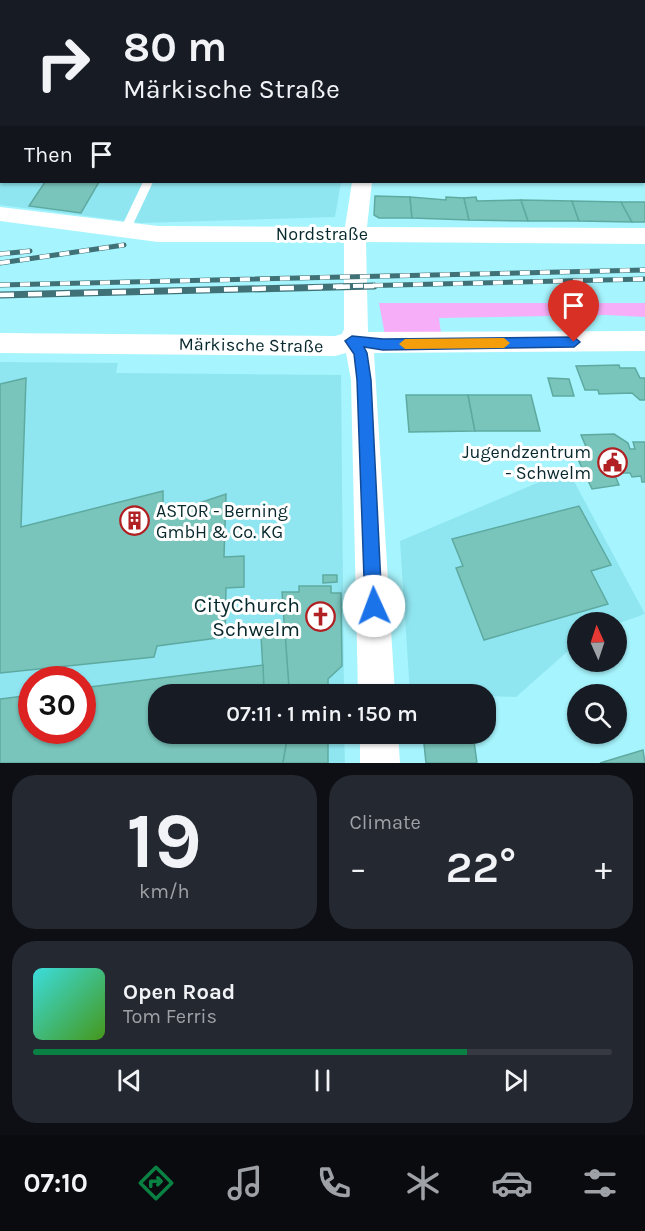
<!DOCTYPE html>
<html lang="en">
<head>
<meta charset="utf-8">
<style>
  body { margin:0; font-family:Karla,sans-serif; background:#242831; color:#f1f3f6; height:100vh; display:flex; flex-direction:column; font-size:22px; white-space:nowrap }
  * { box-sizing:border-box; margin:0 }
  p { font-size:20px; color:#9ea1a6 }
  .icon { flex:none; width:33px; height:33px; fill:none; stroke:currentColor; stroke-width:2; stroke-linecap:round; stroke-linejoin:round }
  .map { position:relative; height:763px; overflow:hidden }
  .panel { display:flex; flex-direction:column; gap:12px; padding:12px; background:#0d0f14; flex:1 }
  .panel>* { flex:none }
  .guide { position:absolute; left:0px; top:0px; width:645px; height:183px; box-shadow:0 2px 4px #0004; background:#171b24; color:#f1f3f6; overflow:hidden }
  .needle { width:39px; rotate:357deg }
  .controls { position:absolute; left:567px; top:612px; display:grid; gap:12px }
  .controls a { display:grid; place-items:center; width:60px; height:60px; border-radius:50%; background:#171b24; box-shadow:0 2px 4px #0004; font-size:30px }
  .speed { position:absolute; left:18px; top:666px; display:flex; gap:12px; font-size:30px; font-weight:700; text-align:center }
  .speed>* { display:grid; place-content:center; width:78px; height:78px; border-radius:50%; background:#171b24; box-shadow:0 2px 4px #0004; line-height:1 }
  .speed .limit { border:9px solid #d22; background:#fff; color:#111 }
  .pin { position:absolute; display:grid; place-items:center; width:51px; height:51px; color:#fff; margin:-62px -26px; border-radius:50% 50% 50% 0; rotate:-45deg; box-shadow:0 0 6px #0007 }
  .pin .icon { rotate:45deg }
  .me { position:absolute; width:66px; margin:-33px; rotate:358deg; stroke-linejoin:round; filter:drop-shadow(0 0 4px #0008) }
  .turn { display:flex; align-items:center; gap:21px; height:126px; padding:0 24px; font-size:27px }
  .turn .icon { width:78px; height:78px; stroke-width:2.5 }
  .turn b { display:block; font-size:42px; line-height:51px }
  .then { display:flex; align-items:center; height:57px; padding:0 24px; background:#0003; gap:12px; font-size:22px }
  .big { font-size:45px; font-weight:600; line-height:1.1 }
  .panel .widget { flex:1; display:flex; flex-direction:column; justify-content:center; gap:9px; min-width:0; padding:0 21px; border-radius:24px; background:#242831 }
  .panel .dial { align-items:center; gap:0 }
  .dial b { font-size:78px; line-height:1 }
  .song { display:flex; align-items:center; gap:18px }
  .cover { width:72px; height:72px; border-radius:9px; background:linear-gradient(135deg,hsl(180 70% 55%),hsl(100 70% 35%)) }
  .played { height:6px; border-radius:3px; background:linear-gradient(90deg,#0b8043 75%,#363941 75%) }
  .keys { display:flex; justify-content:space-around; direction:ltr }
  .heat { display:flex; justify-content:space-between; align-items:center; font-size:33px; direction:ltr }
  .panel .tiles { flex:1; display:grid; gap:12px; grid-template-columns:1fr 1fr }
  .widget:last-child { grid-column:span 2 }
  .trip { position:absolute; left:148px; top:684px; width:348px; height:60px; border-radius:24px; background:#171b24; box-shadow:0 2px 4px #0004; font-weight:600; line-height:60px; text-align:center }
  .tabs { display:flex; height:96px; justify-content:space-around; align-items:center; background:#090b0e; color:#9ea1a6 }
  .tabs .icon { width:42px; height:42px }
  .tabs .on { color:#0b8043 }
  .tabs b { font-size:27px; color:#f1f3f6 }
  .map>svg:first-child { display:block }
</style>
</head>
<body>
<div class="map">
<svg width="645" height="763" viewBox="0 0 645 763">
  <rect width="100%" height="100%" fill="#a6f4fd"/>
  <!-- built -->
  <g fill="#8fe6f1" fill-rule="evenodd">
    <polygon points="0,0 370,0 2,2 2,182 341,182 335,217 141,223 0,205"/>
    <path d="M 0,362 L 118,363 L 116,373 L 341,375 L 344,694 L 159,694 L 159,734 L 344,734 L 345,763 L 0,763 ZM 32,680 L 82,680 L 82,730 L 32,730 Z"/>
    <polygon points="568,470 645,614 617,624 578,622 577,643 516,697 410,694 400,541"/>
  </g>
  <!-- green -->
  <polygon fill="#f7aef8" points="379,303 645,303 645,317 606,315 439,318 441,334 385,335"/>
  <!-- building -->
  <g fill="#79c5bc" stroke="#5eaaa1" stroke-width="1.5">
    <polygon points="0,0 125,0 2,2 0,26"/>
    <polygon points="645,0 644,10 644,2 529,1"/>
    <polygon points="0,84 2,84 0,172"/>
    <polygon points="45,182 99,182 81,213 29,206"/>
    <polygon points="375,196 410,197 412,218 379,218 374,215"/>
    <polygon points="410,197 446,200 446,197 464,198 469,220 412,218"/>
    <polygon points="476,197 477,201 521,200 528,221 469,220 464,198"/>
    <polygon points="521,200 572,201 579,221 528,221"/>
    <polygon points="572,201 621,202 632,222 579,221"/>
    <polygon points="621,202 645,202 645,222 632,222"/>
    <polygon points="619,365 620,368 635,368 640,378 645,378 645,400 640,400 632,393 599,394 598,390 585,390 576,366"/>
    <polygon points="26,378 21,527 163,491 163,515 226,494 224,557 244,556 244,587 226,588 225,637 157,646 154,657 0,673 0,384"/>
    <polygon points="548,378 569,379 574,396 553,396"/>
    <polygon points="406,395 468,395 475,431 409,432"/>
    <polygon points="468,395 531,395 540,431 475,431"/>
    <polygon points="614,434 628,443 630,449 635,449 633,442 645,442 645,482 642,482 641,476 632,477 630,473 614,473 619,485 592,489 574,451 587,449 581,435"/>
    <polygon points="579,506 611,565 591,571 608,604 484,640 456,568 463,566 452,539"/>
    <polygon points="323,575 337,575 337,582 323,583"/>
    <polygon points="299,586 331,586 331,593 341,593 342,666 328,679 328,694 289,694 282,592 299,592"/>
    <polygon points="285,632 289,688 264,692 261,635"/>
    <polygon points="263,665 264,692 289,688 289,694 159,694 159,734 288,734 283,763 0,763 0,699 32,695 32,730 82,730 82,688"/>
    <polygon points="288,734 328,734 328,763 283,763"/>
    <polygon points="423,734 473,734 477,763 426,763"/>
    <polygon points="643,750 645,763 600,763"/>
  </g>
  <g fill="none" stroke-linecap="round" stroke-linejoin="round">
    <!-- service -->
    <g fill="#fff" fill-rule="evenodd">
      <rect x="263" y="0" width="8" height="2"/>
      <polygon points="143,182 153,182 129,233 121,233 120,230"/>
    </g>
    <!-- minor -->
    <g fill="#fff" fill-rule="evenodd">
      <polygon points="379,0 393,0 378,2"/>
      <polygon points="352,182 372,182 367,227 645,228 645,244 366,242 368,332 645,331 645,351 374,353 395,694 358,694 351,380 346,353 335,356 0,353 0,333 335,336 342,334 344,329 344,242 158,242 0,221 0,207 158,226 345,227"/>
      <polygon points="360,734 398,734 400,763 360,763"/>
    </g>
    <defs>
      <g id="rail-far1">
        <polyline points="0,254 30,251"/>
        <polyline points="0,263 124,245"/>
        <polyline points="0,285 645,270"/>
        <polyline points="313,287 645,279"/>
      </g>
      <polyline id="rail" points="0,295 374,286"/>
    </defs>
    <!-- rail-far1 casing -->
    <use href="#rail-far1" stroke="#407177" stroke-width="5"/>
    <!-- rail casing -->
    <use href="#rail" stroke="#407177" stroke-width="7"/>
    <!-- rail-far1 -->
    <use href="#rail-far1" stroke="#fff" stroke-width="4" stroke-dasharray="10" stroke-linecap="butt"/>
    <!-- rail -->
    <use href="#rail" stroke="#fff" stroke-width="4.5" stroke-dasharray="14" stroke-linecap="butt"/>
  </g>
  <!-- route -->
  <polygon fill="#1a73e8" stroke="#114b97" stroke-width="1.5" points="352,336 383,339 574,337 580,342 574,347 383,350 364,347 367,353 371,380 382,606 380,612 374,614 367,612 365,606 357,380 354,354 345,341"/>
  <!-- slow -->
  <polygon fill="#f59e0b" points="504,338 510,343 504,348 405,349 399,344 405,339"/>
  <!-- icons -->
  <defs>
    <symbol id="civic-ring" viewBox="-11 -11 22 22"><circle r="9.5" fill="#fff" stroke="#b12023" stroke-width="1.5"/><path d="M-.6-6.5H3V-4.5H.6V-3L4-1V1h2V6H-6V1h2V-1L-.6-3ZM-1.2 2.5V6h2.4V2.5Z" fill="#b12023"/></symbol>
    <symbol id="building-ring" viewBox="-11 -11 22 22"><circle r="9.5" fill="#fff" stroke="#b12023" stroke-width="1.5"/><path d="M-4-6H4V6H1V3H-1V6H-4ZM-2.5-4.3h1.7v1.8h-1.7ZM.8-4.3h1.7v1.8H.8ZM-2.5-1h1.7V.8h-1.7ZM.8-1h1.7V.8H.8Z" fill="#b12023"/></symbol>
    <symbol id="church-ring" viewBox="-11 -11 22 22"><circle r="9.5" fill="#fff" stroke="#b12023" stroke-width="1.5"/><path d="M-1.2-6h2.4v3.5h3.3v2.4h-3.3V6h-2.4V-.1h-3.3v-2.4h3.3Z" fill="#b12023"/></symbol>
  </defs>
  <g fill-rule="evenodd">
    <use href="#civic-ring" x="596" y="446" width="33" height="33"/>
    <use href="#building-ring" x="118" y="504" width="33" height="33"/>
    <use href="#church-ring" x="304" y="600" width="33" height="33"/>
  </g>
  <g text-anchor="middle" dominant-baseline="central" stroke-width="6" stroke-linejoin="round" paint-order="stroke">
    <!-- street labels -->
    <g font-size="18" fill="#07282c" stroke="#fff">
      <text x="322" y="234">Nordstraße</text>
      <text transform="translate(251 345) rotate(1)">Märkische Straße</text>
    </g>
    <!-- poi labels -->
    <g font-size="18" fill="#07282c" stroke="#fff" text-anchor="end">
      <text x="591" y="452">Jugendzentrum<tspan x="591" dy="21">- Schwelm</tspan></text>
      <text x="156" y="511" text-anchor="start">ASTOR - Berning<tspan x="156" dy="21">GmbH &amp; Co. KG</tspan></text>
    </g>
    <!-- near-poi labels -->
    <g font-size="21" fill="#07282c" stroke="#fff" text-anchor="end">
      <text x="300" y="605">CityChurch<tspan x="300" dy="24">Schwelm</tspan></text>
    </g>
  </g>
</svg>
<div class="controls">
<a><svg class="needle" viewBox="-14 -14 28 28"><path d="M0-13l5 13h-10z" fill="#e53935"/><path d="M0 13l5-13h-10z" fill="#9ea1a6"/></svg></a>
<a><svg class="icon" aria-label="search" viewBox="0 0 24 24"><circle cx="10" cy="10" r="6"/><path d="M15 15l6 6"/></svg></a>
</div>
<div class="speed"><div class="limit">30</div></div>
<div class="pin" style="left:574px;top:342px;background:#d93025"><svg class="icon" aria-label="arrive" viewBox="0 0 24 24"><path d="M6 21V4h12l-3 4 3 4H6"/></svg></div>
<svg class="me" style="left:374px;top:606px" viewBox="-20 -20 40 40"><circle r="19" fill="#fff"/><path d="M0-13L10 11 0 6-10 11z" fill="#1a73e8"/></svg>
<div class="trip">07:11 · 1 min · 150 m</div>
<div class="guide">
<div class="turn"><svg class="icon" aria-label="right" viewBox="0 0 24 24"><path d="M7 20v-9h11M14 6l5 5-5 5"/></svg><div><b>80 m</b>Märkische Straße</div></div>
<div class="then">Then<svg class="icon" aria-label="arrive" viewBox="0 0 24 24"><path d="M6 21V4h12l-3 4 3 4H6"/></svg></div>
</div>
</div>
<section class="panel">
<div class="tiles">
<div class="widget dial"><b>19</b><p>km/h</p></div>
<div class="widget"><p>Climate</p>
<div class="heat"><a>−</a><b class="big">22°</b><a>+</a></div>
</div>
<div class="widget">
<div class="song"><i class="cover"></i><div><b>Open Road</b><p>Tom Ferris</p></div></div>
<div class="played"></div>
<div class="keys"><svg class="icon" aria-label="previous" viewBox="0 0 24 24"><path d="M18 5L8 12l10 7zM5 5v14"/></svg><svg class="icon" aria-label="pause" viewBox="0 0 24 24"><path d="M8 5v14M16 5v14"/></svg><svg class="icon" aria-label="next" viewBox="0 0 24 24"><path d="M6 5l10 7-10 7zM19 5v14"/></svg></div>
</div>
</div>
</section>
<nav class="tabs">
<b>07:10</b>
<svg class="icon on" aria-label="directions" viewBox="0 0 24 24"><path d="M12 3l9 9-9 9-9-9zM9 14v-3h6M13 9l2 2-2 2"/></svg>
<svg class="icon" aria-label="music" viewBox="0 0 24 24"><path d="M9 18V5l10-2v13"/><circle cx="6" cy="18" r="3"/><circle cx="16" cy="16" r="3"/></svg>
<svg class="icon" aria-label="phone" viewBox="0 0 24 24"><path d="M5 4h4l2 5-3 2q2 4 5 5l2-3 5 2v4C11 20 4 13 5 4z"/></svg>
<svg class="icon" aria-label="climate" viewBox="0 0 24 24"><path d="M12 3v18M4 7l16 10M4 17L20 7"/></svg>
<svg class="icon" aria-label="car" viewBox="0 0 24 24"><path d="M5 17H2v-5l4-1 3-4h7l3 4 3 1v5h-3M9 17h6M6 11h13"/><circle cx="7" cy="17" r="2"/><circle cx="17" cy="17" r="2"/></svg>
<svg class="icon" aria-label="filters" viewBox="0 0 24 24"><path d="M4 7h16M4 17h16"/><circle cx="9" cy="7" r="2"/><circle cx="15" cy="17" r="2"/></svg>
</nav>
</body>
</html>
